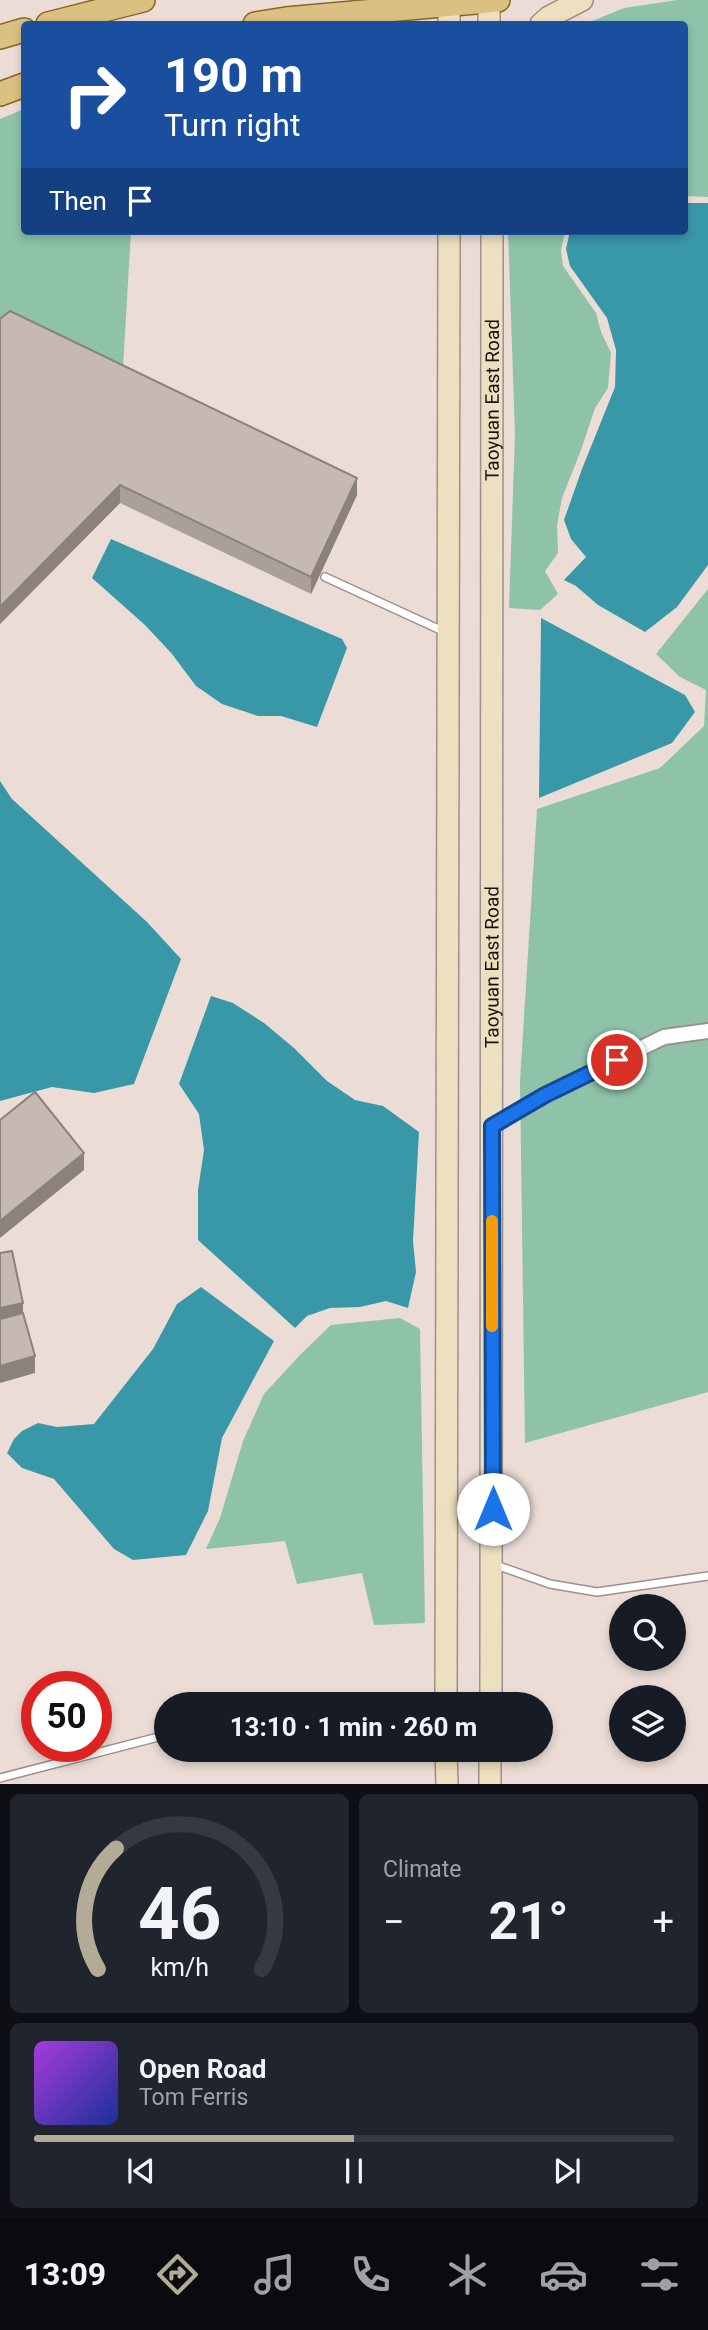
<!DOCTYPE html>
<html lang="en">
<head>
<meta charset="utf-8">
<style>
  body { margin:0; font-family:Roboto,sans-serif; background:#20242c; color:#f1f3f6; height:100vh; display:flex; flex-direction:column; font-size:26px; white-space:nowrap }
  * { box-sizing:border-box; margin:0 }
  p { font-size:23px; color:#9ea1a6 }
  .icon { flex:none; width:38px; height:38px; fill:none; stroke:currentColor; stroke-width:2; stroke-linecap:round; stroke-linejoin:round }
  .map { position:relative; height:1784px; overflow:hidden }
  .side { display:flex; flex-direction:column; gap:10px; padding:10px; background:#0d0f14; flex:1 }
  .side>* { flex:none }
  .banner { position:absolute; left:21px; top:21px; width:667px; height:214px; border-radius:7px; box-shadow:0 4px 10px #0003; background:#1a4fa0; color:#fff; overflow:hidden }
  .fabs { position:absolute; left:609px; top:1594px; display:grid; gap:14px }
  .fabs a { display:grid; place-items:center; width:77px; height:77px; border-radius:50%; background:#171b24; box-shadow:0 4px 10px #0003; font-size:35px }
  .speed { position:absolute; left:21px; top:1671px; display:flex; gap:14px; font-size:35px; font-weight:700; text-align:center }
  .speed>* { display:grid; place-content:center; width:91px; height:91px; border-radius:50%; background:#171b24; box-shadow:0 4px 10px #0003; line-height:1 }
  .speed .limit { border:10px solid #d22; background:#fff; color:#111 }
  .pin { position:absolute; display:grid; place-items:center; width:60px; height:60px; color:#fff; margin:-30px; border:4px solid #fff; border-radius:50%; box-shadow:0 2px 7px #0007 }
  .me { position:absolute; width:77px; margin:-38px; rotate:0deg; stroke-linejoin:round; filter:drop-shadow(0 0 5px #0008) }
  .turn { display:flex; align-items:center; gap:24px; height:147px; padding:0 28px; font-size:32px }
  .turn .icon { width:91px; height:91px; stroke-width:2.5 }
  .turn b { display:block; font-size:49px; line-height:60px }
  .then { display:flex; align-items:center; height:66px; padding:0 28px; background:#0003; gap:14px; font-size:26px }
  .big { font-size:52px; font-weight:700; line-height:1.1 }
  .side .widget { flex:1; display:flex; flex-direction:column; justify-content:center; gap:10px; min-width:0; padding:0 24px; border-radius:10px; background:#20242c }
  .side .dial { align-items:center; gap:0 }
  .dial svg { height:182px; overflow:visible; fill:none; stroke:#363941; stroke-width:7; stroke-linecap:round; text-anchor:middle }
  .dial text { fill:#f1f3f6; stroke:none }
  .song { display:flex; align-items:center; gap:21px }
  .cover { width:84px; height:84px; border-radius:10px; background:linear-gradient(135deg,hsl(280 70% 55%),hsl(230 70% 35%)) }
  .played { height:7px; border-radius:4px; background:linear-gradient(90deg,#b2ac97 50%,#363941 50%) }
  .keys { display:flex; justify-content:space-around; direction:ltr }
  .heat { display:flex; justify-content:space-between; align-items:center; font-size:38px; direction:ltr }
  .side .tiles { flex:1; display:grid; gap:10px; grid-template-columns:1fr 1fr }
  .widget:last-child { grid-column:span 2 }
  .trip { position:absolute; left:154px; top:1692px; width:399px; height:70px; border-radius:35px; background:#171b24; box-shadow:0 4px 10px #0003; font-weight:700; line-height:70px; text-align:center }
  .tabs { display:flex; height:112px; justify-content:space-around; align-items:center; background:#090b0e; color:#9ea1a6 }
  .tabs .icon { width:49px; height:49px }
  .tabs .on { color:#b2ac97 }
  .tabs b { font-size:32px; color:#f1f3f6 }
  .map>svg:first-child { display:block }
</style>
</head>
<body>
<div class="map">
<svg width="708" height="1784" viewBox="0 0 708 1784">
  <rect width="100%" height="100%" fill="#ebddd6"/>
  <!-- green -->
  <g fill="#8ec2a9">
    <polygon points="677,0 708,0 708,197 684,196 684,24 585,24 624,8"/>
    <polygon points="24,109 24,231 131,231 123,368 0,322 0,119"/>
    <polygon points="508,231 565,231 561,251 563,266 596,313 601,332 611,353 608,388 595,408 581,450 562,498 557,525 558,553 545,571 558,594 540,610 509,608 515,434"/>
    <polygon points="708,589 708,1392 525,1443 520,1081 537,809 660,768 704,726 706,690 680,677 656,654"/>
    <polygon points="400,1318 420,1329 425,1623 374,1625 362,1573 297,1584 285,1541 206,1549 220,1518 243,1441 264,1394 300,1355 331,1325"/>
  </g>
  <!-- water -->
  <g fill="#3998a8">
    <polygon points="684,203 708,203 708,565 677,607 645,632 598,605 576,586 564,580 586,557 571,539 564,520 582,469 615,387 616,350 607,318 570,266 566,249 570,231 684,231"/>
    <polygon points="111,539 342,639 347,648 317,727 281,716 258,716 222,704 196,686 172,654 145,625 92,578"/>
    <polygon points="541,618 685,695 695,712 672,743 539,798"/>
    <polygon points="0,781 12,799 147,922 181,959 134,1084 94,1093 52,1087 0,1101"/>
    <polygon points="211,996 233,1003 264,1023 294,1048 327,1081 355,1100 383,1106 419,1132 413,1241 416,1272 408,1308 386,1301 360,1307 330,1308 307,1316 295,1328 198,1240 198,1190 204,1150 199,1114 179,1084"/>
    <polygon points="201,1287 274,1341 222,1438 208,1511 186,1555 133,1560 114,1549 54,1479 22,1468 7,1453 14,1439 22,1431 38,1423 57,1427 94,1424 153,1349 177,1304"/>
  </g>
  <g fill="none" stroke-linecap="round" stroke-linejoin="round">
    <defs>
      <g id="service">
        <polyline points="325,577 445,632"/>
        <polyline points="493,1564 550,1584 597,1592 708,1576"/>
        <polyline points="0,1778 166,1735"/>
      </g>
      <polyline id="minor" points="492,1126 545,1095 664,1037 708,1031"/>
      <g id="secondary">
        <polyline points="489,0 489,24"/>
        <polyline points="355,12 382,24"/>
        <polyline points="449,24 449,0"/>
        <polyline points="541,24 549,17 582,0"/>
        <polyline points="446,1704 449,231"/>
        <path id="s1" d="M 491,1704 L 492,231"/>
        <polyline points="446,1750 447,1784"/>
        <polyline points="490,1784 490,1750"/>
      </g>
      <g id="primary">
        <polyline points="48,24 143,0"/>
        <polyline points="255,24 286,19 498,0"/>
        <polyline points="0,37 24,30"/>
        <polyline points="0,94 24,85"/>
      </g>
    </defs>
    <!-- service casing -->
    <use href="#service" stroke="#9d908a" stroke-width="10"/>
    <!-- minor casing -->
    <use href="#minor" stroke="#9d908a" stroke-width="18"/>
    <!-- secondary casing -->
    <use href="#secondary" stroke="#9d908a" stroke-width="24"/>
    <!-- primary casing -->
    <use href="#primary" stroke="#866822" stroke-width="26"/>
    <!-- service -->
    <use href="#service" stroke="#fff" stroke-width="7"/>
    <!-- minor -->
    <use href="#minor" stroke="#fff" stroke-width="14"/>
    <!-- secondary -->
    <use href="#secondary" stroke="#ede0c0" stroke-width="21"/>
    <!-- primary -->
    <use href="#primary" stroke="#dac081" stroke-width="23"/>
  </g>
  <!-- wall -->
  <polygon fill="#aa9f99" points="0,319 357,495 311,594 120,503 0,624"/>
  <!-- shaded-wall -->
  <g fill="#8b827d">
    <polygon points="357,478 357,495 311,594 311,577"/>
    <polygon points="120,485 120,503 0,624 0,607"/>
    <polygon points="84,1153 84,1170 0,1238 0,1221"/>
    <polygon points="23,1303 23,1321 0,1326 0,1308"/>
    <polygon points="35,1356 35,1373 0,1383 0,1366"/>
  </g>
  <!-- building -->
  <g fill="#c6b9b2" stroke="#8b827d" stroke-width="2">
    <polygon points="10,311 357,478 311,577 120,485 0,607 0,319"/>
    <polygon points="35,1092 84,1153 0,1221 0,1120"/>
    <polygon points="12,1251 23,1303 0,1308 0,1253"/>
    <polygon points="23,1313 35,1356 0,1366 0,1319"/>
  </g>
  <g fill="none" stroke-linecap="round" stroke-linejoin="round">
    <defs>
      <polyline id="route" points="493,1509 492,1126 545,1095 617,1060"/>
    </defs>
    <!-- route casing -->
    <use href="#route" stroke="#114b97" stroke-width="18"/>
    <!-- route -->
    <use href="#route" stroke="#1a73e8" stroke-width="12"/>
    <!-- slow -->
    <polyline stroke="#f59e0b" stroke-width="12" points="492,1221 492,1326"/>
  </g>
  <g text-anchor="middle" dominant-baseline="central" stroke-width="7" stroke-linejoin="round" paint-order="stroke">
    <!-- street labels -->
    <g font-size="19" fill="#17120f" stroke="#f9eae3">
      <text stroke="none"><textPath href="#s1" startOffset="1304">Taoyuan East Road</textPath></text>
      <text stroke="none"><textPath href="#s1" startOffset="737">Taoyuan East Road</textPath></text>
    </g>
  </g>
</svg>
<div class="fabs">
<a><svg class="icon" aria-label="search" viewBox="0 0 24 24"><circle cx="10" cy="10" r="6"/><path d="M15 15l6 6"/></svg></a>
<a><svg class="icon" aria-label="layers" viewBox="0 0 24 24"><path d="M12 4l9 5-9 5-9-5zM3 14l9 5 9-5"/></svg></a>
</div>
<div class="speed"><div class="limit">50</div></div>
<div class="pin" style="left:617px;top:1060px;background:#d93025"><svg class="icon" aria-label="arrive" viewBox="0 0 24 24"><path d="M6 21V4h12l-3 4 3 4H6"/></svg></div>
<svg class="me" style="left:493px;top:1509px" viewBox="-20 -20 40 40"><circle r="19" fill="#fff"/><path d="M0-13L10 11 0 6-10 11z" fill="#1a73e8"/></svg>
<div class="trip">13:10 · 1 min · 260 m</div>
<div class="banner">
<div class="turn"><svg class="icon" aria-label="right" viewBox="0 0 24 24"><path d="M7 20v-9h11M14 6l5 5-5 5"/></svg><div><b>190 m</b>Turn right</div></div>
<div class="then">Then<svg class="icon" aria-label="arrive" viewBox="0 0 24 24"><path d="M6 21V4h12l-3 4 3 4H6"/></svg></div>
</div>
</div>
<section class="side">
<div class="tiles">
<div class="widget dial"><svg viewBox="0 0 100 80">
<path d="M14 69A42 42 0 1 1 86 69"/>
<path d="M14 69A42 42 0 0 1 22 16" stroke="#b2ac97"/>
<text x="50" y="56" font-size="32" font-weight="700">46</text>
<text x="50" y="72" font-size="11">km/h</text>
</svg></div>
<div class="widget"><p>Climate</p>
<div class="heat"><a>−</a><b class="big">21°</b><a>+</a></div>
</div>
<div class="widget">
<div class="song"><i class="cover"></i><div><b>Open Road</b><p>Tom Ferris</p></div></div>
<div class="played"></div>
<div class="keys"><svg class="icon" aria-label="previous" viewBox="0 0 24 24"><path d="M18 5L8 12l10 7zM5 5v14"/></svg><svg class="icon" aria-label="pause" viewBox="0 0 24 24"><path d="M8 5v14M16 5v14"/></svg><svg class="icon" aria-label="next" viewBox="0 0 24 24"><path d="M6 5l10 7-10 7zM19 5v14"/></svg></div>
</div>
</div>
</section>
<nav class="tabs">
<b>13:09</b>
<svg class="icon on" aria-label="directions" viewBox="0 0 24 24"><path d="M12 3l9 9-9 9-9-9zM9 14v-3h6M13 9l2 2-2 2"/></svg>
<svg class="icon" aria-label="music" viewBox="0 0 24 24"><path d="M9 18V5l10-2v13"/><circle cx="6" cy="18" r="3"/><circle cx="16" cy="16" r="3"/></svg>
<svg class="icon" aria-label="phone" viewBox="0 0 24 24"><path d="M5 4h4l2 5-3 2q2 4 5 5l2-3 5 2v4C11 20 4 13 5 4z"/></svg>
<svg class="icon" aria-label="climate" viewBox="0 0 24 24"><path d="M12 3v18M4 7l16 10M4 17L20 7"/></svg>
<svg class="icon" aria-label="car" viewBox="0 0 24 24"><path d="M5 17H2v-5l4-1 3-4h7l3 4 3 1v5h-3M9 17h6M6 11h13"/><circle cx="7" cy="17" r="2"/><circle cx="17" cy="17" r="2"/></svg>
<svg class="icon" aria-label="filters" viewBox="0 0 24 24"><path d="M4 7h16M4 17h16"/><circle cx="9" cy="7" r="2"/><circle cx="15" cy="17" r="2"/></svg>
</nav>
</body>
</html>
